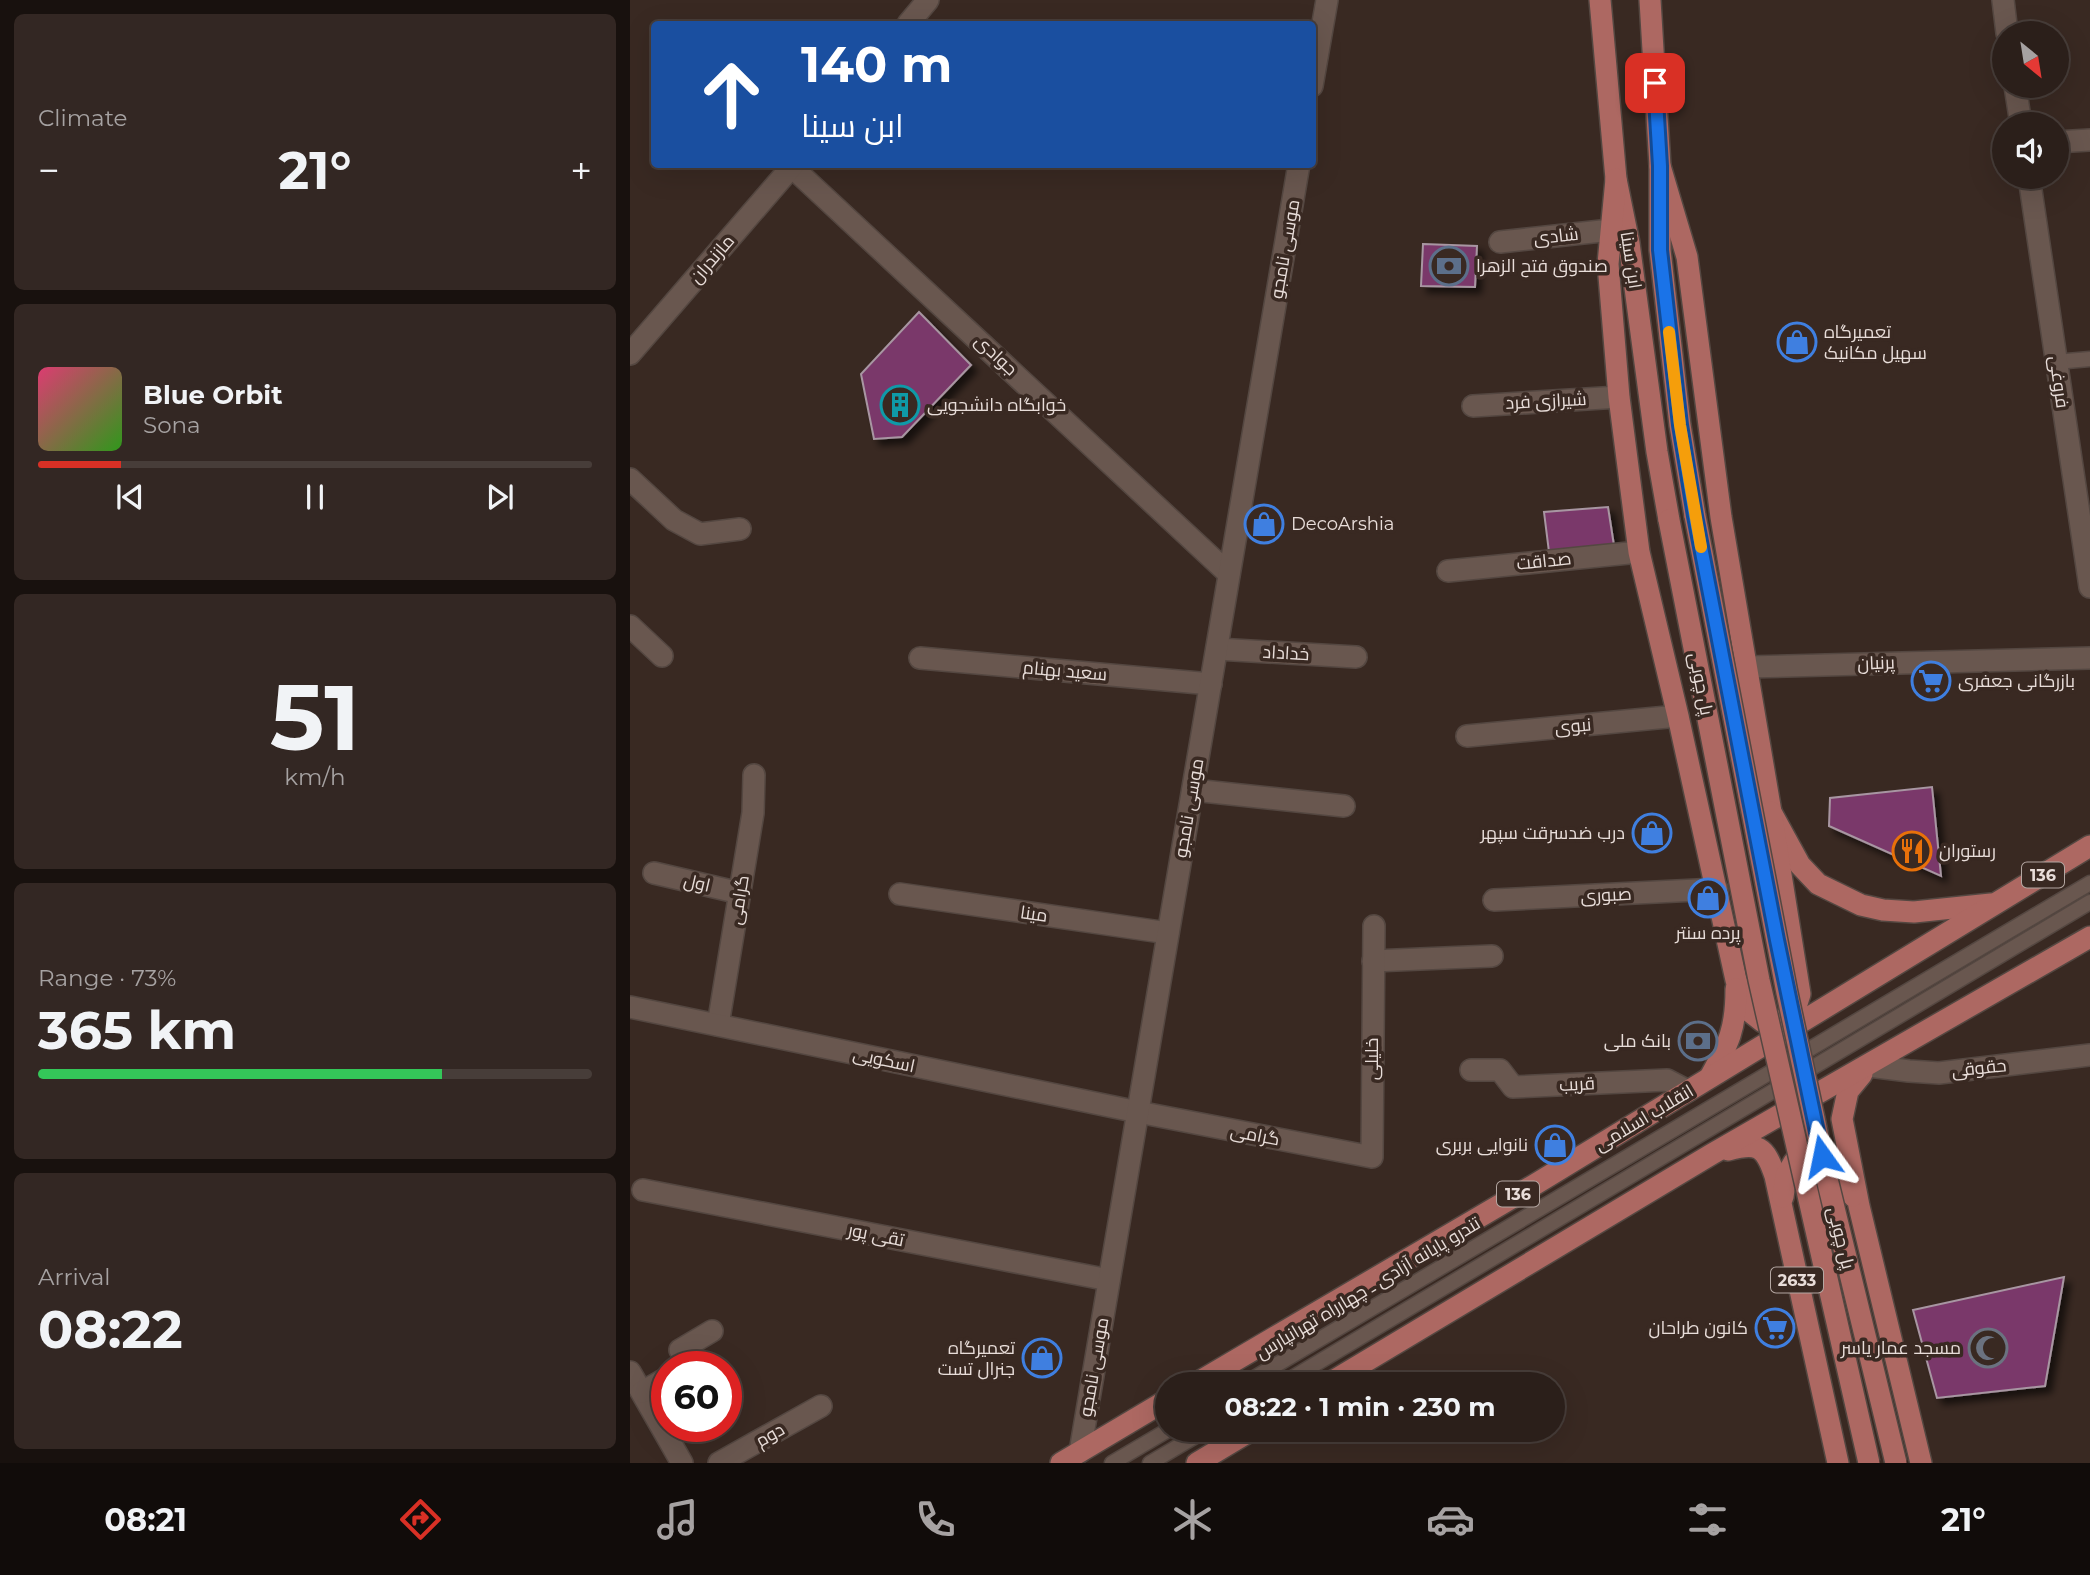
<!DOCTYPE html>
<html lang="en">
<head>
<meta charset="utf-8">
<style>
  body { margin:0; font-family:Montserrat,Cairo,sans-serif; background:#332723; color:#f1f3f6; height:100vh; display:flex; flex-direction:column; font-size:26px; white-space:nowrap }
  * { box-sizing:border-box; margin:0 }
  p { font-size:23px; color:#a6a2a2 }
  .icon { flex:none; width:38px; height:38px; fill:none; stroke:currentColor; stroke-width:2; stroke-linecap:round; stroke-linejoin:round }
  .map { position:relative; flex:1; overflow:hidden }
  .sheet { display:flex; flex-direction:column; gap:14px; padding:14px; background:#18110e; width:630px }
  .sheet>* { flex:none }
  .top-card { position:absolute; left:21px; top:21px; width:665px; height:147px; border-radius:7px; box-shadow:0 7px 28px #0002,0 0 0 2px #473d39; background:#1a4fa0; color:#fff; overflow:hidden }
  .needle { width:46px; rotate:150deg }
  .buttons { position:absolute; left:1362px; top:21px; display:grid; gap:14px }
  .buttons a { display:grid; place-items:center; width:77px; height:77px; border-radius:50%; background:#2b1f1a; box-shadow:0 7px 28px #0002,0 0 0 2px #473d39; font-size:35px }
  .speed { position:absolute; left:21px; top:1351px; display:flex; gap:14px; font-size:35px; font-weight:700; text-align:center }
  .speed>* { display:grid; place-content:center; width:91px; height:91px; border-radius:50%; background:#2b1f1a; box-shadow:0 7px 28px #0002,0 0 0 2px #473d39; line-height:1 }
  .speed .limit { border:10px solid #d22; background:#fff; color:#111 }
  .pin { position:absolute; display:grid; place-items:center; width:60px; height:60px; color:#fff; margin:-30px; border-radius:14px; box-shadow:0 4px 10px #0006 }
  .me { position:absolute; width:77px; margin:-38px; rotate:348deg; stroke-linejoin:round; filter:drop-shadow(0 0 5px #0008) }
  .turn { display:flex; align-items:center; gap:24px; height:147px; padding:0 35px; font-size:32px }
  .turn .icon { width:91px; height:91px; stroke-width:2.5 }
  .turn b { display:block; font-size:49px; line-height:60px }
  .big { font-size:52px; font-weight:700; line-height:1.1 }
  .sheet .card { flex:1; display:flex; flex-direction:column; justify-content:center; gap:10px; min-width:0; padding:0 24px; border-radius:10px; background:#332723 }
  .sheet .dial { align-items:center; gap:0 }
  .dial b { font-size:91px; line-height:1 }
  .song { display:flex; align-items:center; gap:21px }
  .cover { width:84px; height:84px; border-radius:10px; background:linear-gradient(135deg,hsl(340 70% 55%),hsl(110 70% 35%)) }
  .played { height:7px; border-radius:4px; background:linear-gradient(90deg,#d93025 15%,#473d39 15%) }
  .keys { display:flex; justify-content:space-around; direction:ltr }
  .heat { display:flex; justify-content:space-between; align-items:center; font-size:38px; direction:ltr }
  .charge { height:10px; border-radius:5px; background:linear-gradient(90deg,#34c759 73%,#473d39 0) }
  .trip { position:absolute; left:525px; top:1372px; width:410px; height:70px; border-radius:35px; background:#2b1f1a; box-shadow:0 7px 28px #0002,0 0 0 2px #473d39; font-weight:700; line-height:70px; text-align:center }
  .tab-bar { display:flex; height:112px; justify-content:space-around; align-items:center; background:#110c0a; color:#a6a2a2 }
  .tab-bar .icon { width:49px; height:49px }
  .tab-bar .on { color:#d93025 }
  .tab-bar b { font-size:32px; color:#f1f3f6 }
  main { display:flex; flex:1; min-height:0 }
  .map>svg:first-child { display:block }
</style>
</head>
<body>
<main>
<section class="sheet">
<div class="card"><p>Climate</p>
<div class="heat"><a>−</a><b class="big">21°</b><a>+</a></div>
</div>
<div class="card">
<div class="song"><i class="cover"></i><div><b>Blue Orbit</b><p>Sona</p></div></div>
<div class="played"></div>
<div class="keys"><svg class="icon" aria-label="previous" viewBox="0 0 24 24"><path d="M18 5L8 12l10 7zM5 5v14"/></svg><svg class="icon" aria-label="pause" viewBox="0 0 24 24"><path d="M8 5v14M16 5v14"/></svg><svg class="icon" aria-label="next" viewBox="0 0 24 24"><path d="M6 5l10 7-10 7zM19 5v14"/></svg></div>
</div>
<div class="card dial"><b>51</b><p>km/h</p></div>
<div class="card"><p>Range · 73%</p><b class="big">365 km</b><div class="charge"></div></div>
<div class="card"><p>Arrival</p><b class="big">08:22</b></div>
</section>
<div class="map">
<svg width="1460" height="1463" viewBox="0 0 1460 1463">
  <defs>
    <filter id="shadow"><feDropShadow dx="6" dy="6" stdDeviation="3.5" flood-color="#0009"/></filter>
  </defs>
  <rect width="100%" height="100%" fill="#392922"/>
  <!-- building -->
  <g fill="#7a396a" stroke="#a896a2" stroke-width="2" filter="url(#shadow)">
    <polygon points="793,244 847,246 845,287 791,286"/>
    <polygon points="289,312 341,365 272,437 244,439 231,374"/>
    <polygon points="978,507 985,552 920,560 914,512"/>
    <polygon points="1302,787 1311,876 1199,826 1200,798"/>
    <polygon points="1434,1277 1415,1386 1307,1398 1283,1310"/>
  </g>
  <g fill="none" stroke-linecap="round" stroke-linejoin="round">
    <defs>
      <g id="service">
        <polyline points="1426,362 1460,359"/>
        <polyline points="614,1384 1460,883"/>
        <polyline points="652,1384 1460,902"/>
        <polyline points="482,1463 538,1430"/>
        <polyline points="520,1463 576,1430"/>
      </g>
      <g id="minor">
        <polyline points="1373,0 1377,33"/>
        <polyline points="1385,86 1391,124"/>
        <polyline points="1426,142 1460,140"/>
        <polyline points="162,167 599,574"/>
        <polyline points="1399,177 1460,587"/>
        <polyline points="870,242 981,230"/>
        <polyline points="843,406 989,397"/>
        <polyline points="0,479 44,520 70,534 110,529"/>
        <polyline points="818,571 1009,552"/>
        <polyline points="0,626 32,656"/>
        <polyline points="587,649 726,657"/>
        <polyline points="290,658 581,684"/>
        <polyline points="1117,667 1460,658"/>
        <polyline points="837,736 1048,716"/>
        <polyline points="563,790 714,806"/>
        <polyline points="24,873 110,893"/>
        <polyline points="270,894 538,933"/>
        <polyline points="864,900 1087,889"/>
        <polyline points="743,961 862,956"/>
        <polyline points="88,1025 123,813 124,775"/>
        <polyline points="841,1070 870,1070 883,1087 1037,1080 1058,1091"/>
        <polyline points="508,1112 742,1157 744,926"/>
        <polyline points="13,1190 479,1280"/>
        <polyline points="57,1367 61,1364 50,1350 82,1331"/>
        <polyline points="0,1372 52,1463"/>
        <polyline points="12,1392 37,1378"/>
        <polyline points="89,1463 191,1406"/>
      </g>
      <g id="tertiary">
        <polyline points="682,86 697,0"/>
        <polyline points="0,1007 508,1112"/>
        <polyline points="450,1452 669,164"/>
      </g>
      <g id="secondary">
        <polyline points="278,24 298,0"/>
        <polyline points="0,354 164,164"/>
        <polyline points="1239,1066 1279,1071 1309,1073 1460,1055"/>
      </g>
      <g id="primary">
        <polyline points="970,0 986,179 999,243 1027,452 1039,520"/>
        <polyline points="1020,0 1030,166 1030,250 1050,425 1065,516"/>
        <polyline points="1030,166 1057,257 1091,517 1141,812 1170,865 1188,884 1231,905 1253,910 1284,912 1361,904"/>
        <polyline points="986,179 978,264 989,397 1009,552 1048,716 1106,980 1119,1011 1133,1022 1148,1023 1164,1013 1170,994 1141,812"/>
        <polyline points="1232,1074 1218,1091 1212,1119 1229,1206 1291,1463"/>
        <path d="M 1080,1077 C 1099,1043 1106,1029 1106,989"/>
        <path d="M 1098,1150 C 1128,1142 1135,1146 1145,1176 L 1208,1463"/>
        <polyline points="1153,1197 1156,1176 1164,1162 1187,1157 1204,1167 1223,1196"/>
        <polyline points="565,1384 904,1185 1460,846"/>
        <polyline points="698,1384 1082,1154 1460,937"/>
        <polyline points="431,1463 537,1400"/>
        <polyline points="567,1463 622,1430"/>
      </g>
    </defs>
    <!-- service casing -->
    <use href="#service" stroke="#544741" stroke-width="17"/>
    <!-- minor casing -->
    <use href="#minor" stroke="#544741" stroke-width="24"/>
    <!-- tertiary casing -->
    <use href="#tertiary" stroke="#544741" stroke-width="24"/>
    <!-- secondary casing -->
    <use href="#secondary" stroke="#544741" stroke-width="24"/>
    <!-- primary casing -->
    <use href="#primary" stroke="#544741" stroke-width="24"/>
    <!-- service -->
    <use href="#service" stroke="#69574f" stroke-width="14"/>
    <!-- minor -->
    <use href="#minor" stroke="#69574f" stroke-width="21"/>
    <!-- tertiary -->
    <use href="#tertiary" stroke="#69574f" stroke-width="21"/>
    <!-- secondary -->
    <use href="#secondary" stroke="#69574f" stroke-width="21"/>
    <!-- primary -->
    <use href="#primary" stroke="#ad6862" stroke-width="21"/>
    <defs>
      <g id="primary-bridge">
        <polyline points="1065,516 1157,993 1198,1183 1266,1463"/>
        <polyline points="1039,520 1129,980 1239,1463"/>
      </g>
    </defs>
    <!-- primary-bridge casing -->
    <use href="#primary-bridge" stroke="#544741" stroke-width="24" stroke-linecap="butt"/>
    <!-- primary-bridge -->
    <use href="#primary-bridge" stroke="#ad6862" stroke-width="21"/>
  </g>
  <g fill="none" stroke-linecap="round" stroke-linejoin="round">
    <defs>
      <polyline id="route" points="1025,83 1030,166 1030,250 1050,425 1065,516 1147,940 1192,1156"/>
    </defs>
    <!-- route casing -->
    <use href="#route" stroke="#114b97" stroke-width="18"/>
    <!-- route -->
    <use href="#route" stroke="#1a73e8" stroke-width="12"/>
    <!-- slow -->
    <polyline stroke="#f59e0b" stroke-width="12" points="1039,332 1050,425 1071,547"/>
  </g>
  <!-- icons -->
  <defs>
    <symbol id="bank-ring" viewBox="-11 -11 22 22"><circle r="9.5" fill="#392922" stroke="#5c6f8a" stroke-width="1.5"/><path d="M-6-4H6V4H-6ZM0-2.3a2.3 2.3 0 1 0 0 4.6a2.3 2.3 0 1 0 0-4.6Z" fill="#5c6f8a"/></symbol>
    <symbol id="shop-ring" viewBox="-11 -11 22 22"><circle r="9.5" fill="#392922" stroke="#3f7fe0" stroke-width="1.5"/><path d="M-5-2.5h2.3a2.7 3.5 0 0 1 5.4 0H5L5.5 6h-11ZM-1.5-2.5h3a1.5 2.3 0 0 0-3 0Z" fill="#3f7fe0"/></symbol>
    <symbol id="building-ring" viewBox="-11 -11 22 22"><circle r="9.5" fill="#392922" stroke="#0f9aa8" stroke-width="1.5"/><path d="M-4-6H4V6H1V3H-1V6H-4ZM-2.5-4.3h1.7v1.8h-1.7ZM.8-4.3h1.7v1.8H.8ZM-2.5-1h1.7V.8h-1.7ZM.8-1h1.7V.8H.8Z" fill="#0f9aa8"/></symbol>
    <symbol id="supermarket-ring" viewBox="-11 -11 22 22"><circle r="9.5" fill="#392922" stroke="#3f7fe0" stroke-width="1.5"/><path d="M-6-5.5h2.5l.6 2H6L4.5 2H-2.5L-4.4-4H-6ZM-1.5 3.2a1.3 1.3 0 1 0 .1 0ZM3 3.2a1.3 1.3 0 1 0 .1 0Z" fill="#3f7fe0"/></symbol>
    <symbol id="restaurant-ring" viewBox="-11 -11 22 22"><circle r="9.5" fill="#392922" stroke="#e8710a" stroke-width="1.5"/><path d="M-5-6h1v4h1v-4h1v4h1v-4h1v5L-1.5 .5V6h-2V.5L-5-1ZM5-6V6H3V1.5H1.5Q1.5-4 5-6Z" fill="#e8710a"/></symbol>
    <symbol id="mosque-ring" viewBox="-11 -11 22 22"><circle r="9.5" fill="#392922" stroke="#6b7280" stroke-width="1.5"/><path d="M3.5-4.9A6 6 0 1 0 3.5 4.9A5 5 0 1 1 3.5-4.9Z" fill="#6b7280"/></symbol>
  </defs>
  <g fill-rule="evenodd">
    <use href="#bank-ring" x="797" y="244" width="44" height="44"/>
    <use href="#shop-ring" x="1145" y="320" width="44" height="44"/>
    <use href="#building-ring" x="248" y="383" width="44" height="44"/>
    <use href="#shop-ring" x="612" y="502" width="44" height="44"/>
    <use href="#supermarket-ring" x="1279" y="659" width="44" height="44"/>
    <use href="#shop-ring" x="1000" y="811" width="44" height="44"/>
    <use href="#restaurant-ring" x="1260" y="829" width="44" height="44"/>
    <use href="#shop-ring" x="1056" y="876" width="44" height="44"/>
    <use href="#bank-ring" x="1046" y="1019" width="44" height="44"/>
    <use href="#shop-ring" x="903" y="1123" width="44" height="44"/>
    <use href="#supermarket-ring" x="1123" y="1306" width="44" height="44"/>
    <use href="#mosque-ring" x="1336" y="1326" width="44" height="44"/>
    <use href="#shop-ring" x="390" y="1336" width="44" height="44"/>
  </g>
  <g text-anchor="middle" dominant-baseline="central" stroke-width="7" stroke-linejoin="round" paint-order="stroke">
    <!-- shield labels -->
    <g fill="#392922" stroke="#b4a7a2" stroke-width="2">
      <rect x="1392" y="862.5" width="42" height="25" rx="5"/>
      <rect x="867" y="1181.5" width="42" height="25" rx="5"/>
      <rect x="1141" y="1267.5" width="52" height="25" rx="5"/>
    </g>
    <g font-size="16" font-weight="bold" fill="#e8ddd9">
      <text x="1413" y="875">136</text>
      <text x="888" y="1194">136</text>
      <text x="1167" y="1280">2633</text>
    </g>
    <!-- street labels -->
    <g font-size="18" fill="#e8ddd9" stroke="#392922">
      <text transform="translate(926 236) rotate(-6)">شادی</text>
      <text transform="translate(655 249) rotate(-80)">موسی نامجو</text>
      <text transform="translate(82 259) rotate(-49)">مازندران</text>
      <text transform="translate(1001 260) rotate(81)">ابن سینا</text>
      <text transform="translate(366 355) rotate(43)">جوادی</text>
      <text transform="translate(1429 382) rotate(82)">فروغی</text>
      <text transform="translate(916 401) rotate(-3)">شیرازی فرد</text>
      <text transform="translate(914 561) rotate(-6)">صداقت</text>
      <text transform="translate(656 653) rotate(3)">خداداد</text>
      <text transform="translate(1246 663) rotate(-2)">پرنیان</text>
      <text transform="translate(435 671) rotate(5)">سعید بهنام</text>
      <text transform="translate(1071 684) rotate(79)">پل چوبی</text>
      <text transform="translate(943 726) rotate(-5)">نبوی</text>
      <text transform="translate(559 808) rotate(-80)">موسی نامجو</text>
      <text transform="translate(67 883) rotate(13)">اول</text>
      <text transform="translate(976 895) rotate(-3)">صبوری</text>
      <text transform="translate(109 900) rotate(-81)">گرامی</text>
      <text transform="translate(404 914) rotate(8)">مینا</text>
      <text transform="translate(742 1059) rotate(-90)">خلیلی</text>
      <text transform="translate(254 1060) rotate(12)">اسکویی</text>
      <text transform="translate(1349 1068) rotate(-6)">حقوقی</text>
      <text transform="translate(947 1084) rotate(-3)">قریب</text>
      <text transform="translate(1014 1118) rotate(-31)">انقلاب اسلامی</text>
      <text transform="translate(625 1135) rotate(11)">گرامی</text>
      <text transform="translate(246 1235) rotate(11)">تقی پور</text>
      <text transform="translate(1211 1238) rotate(76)">پل چوبی</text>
      <text transform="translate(738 1288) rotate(-31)">تندرو پایانه آزادی ـ چهارراه تهرانپارس</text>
      <text transform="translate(464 1367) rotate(-80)">موسی نامجو</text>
      <text transform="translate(140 1435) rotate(-29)">دوم</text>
    </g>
    <!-- poi labels -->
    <g font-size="18" fill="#e8ddd9" stroke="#392922" text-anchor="start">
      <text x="846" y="266">صندوق فتح الزهرا</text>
      <text x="1194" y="332">تعمیرگاه<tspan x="1194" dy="21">سهیل مکانیک</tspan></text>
      <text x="297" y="405">خوابگاه دانشجویی</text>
      <text x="661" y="524">DecoArshia</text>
      <text x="1328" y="681">بازرگانی جعفری</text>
      <text x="995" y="833" text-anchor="end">درب ضدسرقت سپهر</text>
      <text x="1309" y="851">رستوران</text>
      <text x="1078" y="933" text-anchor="middle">پرده سنتر</text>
      <text x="1041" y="1041" text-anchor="end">بانک ملی</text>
      <text x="898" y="1145" text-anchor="end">نانوایی بربری</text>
      <text x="1118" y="1328" text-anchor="end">کانون طراحان</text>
      <text x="385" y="1348" text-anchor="end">تعمیرگاه<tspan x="385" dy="21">جنرال تست</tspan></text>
      <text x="1331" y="1348" text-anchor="end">مسجد عمار یاسر</text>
    </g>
  </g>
</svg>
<div class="buttons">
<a><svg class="needle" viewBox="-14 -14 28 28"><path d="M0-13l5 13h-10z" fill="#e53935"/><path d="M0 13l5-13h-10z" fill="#a6a2a2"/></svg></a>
<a><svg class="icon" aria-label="sound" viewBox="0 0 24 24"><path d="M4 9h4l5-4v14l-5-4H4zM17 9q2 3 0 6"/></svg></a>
</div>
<div class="speed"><div class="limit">60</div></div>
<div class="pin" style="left:1025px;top:83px;background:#d93025"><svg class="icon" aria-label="arrive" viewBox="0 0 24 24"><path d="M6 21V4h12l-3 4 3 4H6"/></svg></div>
<svg class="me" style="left:1192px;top:1156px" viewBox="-20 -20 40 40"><path d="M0-17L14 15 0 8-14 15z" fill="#1a73e8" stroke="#fff" stroke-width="4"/></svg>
<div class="trip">08:22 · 1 min · 230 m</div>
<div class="top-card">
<div class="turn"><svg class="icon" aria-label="ahead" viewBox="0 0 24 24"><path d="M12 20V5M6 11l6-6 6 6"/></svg><div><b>140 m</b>ابن سینا</div></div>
</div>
</div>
</main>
<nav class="tab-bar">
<b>08:21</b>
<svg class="icon on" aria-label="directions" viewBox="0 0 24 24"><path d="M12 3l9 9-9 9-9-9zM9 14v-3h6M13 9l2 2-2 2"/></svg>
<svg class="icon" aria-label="music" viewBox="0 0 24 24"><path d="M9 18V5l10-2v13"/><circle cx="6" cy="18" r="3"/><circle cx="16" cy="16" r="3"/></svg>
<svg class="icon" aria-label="phone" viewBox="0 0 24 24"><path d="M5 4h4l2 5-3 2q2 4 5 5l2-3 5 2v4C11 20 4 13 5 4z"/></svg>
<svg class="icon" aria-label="climate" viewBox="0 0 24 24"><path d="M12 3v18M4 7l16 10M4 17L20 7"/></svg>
<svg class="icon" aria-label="car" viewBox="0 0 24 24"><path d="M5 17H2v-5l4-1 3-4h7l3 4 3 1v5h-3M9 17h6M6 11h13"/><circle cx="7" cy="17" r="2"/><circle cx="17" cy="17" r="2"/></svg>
<svg class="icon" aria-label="filters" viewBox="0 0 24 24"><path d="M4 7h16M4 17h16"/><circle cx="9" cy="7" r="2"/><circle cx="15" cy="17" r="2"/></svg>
<b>21°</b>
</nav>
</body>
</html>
